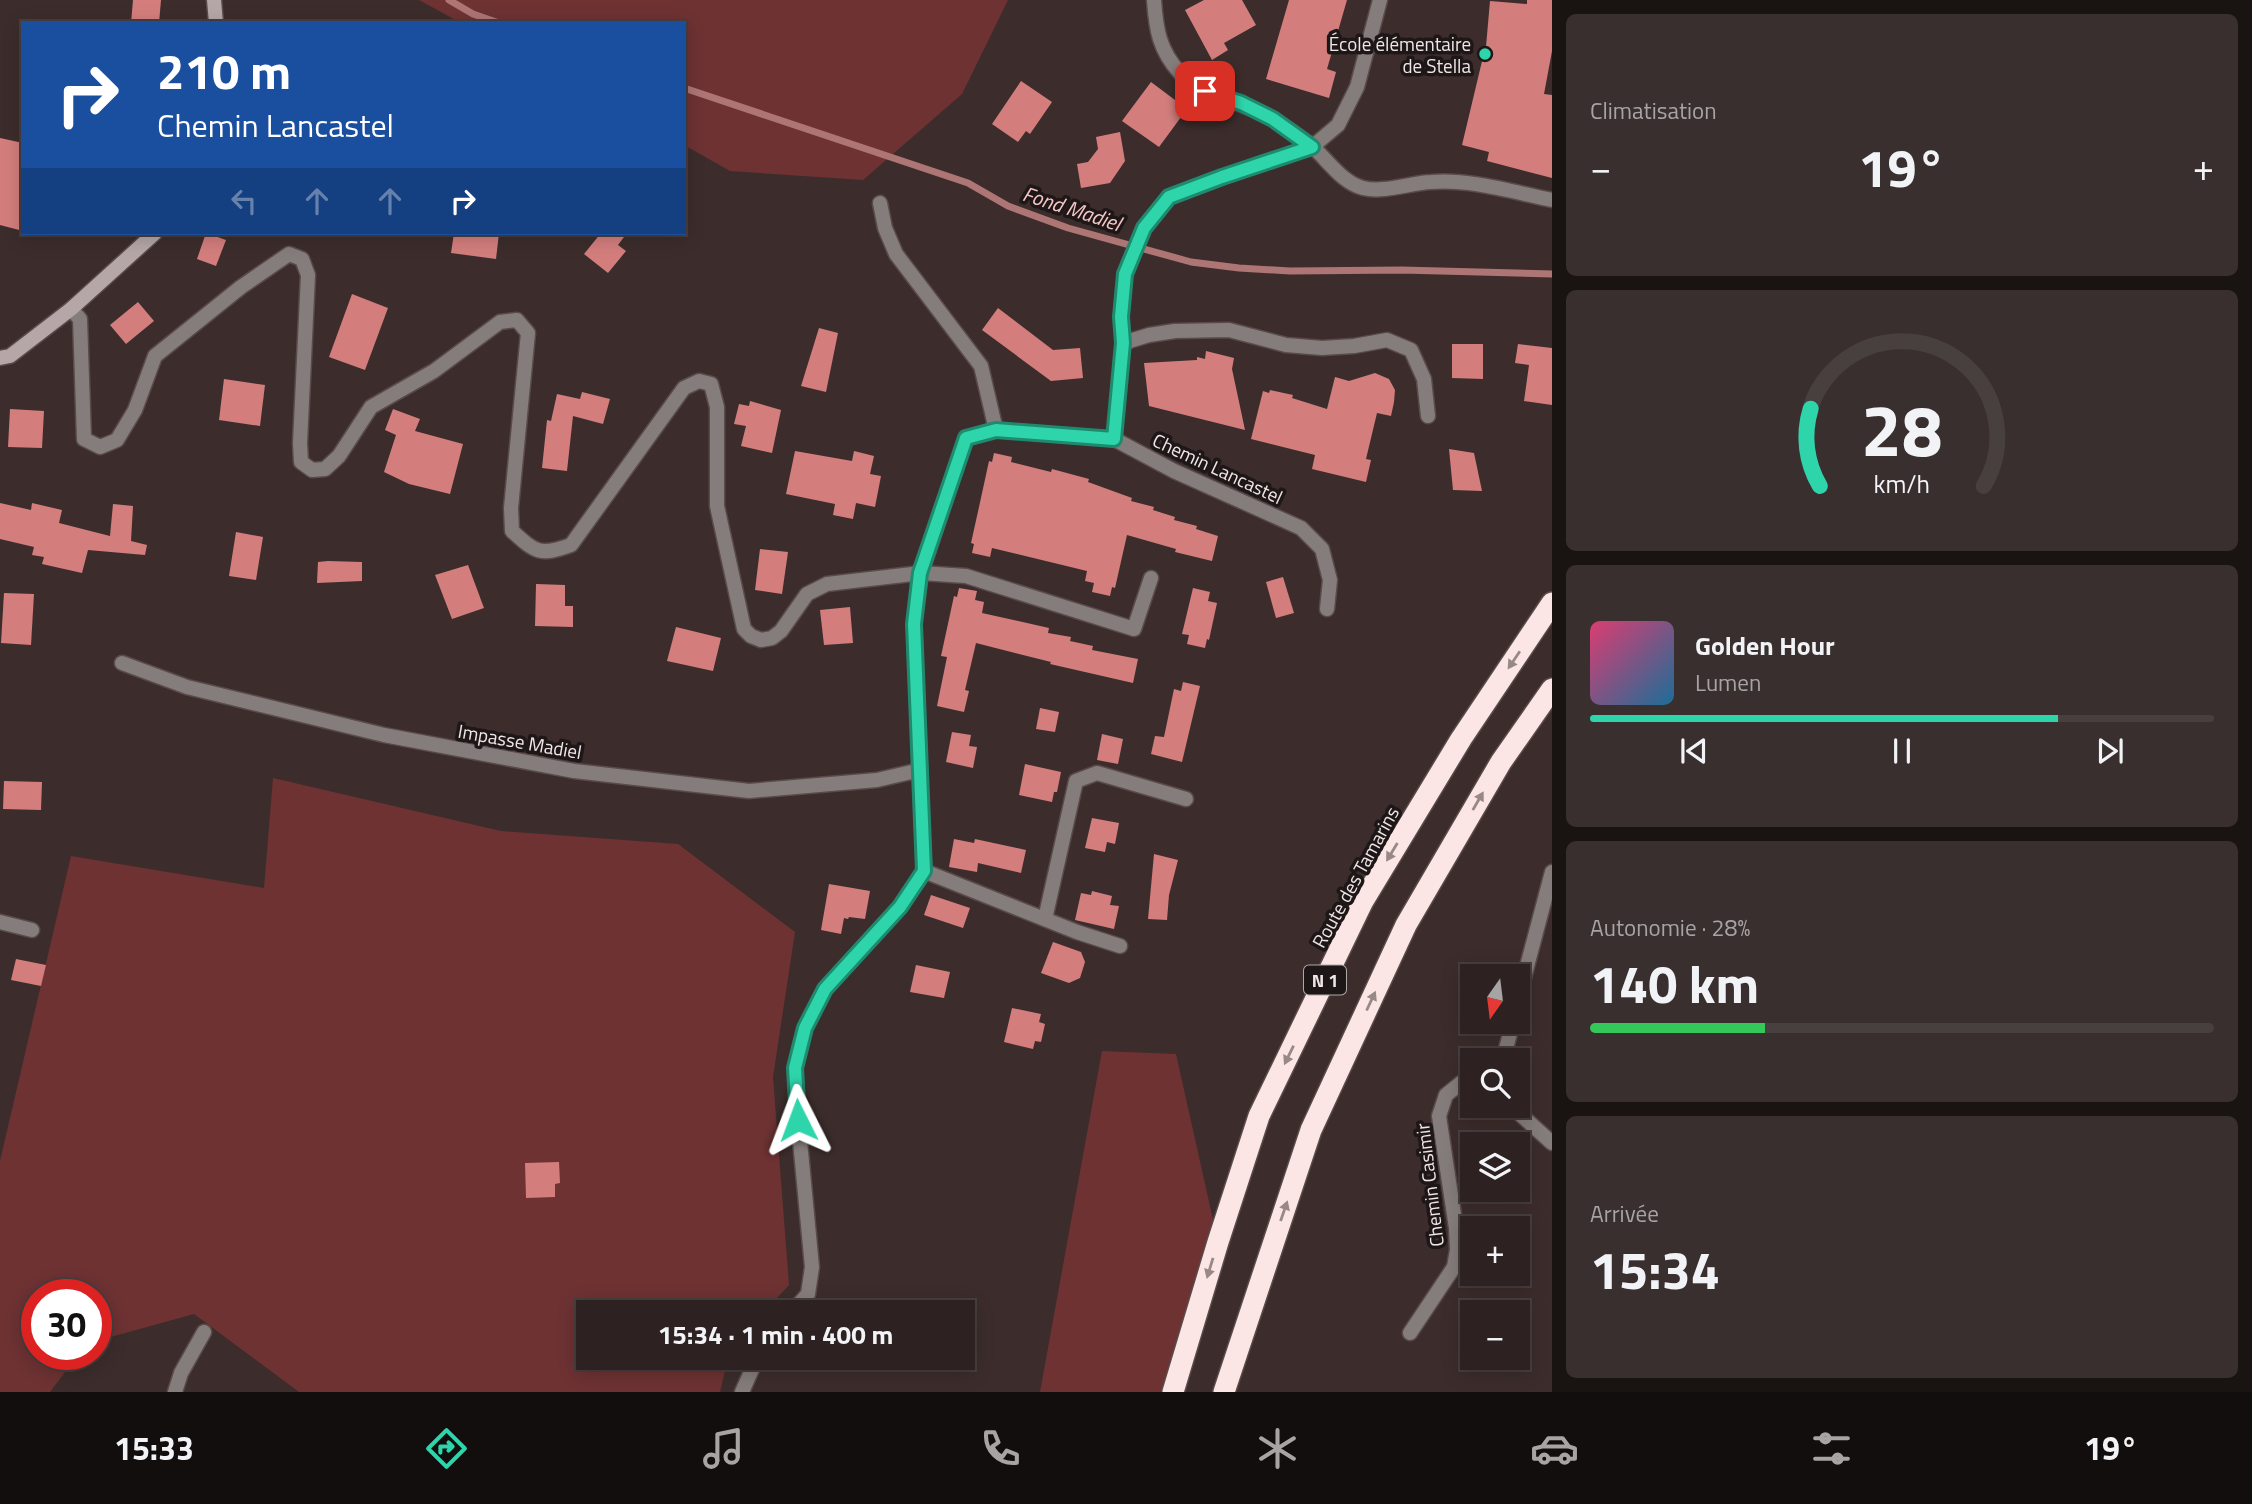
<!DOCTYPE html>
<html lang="fr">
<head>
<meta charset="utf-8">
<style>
  body { margin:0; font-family:"Titillium Web",sans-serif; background:#392f2e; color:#f1f3f6; height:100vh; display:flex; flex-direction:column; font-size:26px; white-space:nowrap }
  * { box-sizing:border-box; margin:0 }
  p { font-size:23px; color:#a7a4a5 }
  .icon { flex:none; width:38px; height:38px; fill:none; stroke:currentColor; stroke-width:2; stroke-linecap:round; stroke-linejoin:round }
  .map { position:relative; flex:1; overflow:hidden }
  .drawer { display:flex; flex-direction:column; gap:14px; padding:14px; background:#191312; width:700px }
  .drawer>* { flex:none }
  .guide { position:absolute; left:21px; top:21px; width:665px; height:214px; border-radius:0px; box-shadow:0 4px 18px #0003,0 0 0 2px #483f3f; background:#1a4fa0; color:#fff; overflow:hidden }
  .needle { width:46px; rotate:194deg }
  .fabs { position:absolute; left:1460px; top:964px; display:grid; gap:14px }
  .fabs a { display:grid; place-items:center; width:70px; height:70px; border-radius:0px; background:#2d2221; box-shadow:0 4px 18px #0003,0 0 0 2px #483f3f; font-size:35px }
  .speed { position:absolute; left:21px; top:1279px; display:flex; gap:14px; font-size:35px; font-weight:700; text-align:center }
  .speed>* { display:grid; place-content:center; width:91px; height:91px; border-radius:50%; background:#2d2221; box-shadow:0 4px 18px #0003,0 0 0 2px #483f3f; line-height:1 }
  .speed .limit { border:10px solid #d22; background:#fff; color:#111 }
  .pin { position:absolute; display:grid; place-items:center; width:60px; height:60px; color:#fff; margin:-30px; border-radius:14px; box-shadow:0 4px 10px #0006 }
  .me { position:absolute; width:77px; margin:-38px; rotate:357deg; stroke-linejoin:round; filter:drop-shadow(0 0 5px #0008) }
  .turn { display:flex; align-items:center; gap:24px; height:147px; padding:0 21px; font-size:32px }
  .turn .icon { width:91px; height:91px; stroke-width:2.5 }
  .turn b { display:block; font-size:49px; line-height:60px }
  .lanes { display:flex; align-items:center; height:66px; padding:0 21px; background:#0003; justify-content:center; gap:35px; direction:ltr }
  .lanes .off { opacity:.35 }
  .big { font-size:52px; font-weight:700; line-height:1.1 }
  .drawer .tile { flex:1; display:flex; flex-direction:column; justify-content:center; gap:10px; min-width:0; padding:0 24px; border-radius:10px; background:#392f2e }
  .drawer .dial { align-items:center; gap:0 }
  .dial svg { height:182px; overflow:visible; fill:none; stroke:#483f3f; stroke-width:7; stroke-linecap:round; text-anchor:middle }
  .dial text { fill:#f1f3f6; stroke:none }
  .song { display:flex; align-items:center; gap:21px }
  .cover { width:84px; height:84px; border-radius:10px; background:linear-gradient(135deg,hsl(340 70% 55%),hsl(200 70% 35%)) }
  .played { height:7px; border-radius:4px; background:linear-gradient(90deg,#2ed4aa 75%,#483f3f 75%) }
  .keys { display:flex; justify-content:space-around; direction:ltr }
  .heat { display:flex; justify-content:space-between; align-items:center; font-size:38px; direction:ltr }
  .charge { height:10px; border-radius:5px; background:linear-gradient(90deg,#34c759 28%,#483f3f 0) }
  .trip { position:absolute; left:576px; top:1300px; width:399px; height:70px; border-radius:0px; background:#2d2221; box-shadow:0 4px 18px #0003,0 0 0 2px #483f3f; font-weight:700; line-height:70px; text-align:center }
  .tabs { display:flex; height:112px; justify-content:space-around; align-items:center; background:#120e0d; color:#a7a4a5 }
  .tabs .icon { width:49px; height:49px }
  .tabs .selected { color:#2ed4aa }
  .tabs b { font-size:32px; color:#f1f3f6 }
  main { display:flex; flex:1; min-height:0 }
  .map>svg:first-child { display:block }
</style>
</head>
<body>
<main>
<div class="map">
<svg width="1552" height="1392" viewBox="0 0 1552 1392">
  <rect width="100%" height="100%" fill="#3c2d2c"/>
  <!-- green -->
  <g fill="#6e3233">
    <polygon points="419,0 1008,0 962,94 863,180 730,171 684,145 684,23 461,23"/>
    <polygon points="273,778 501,831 678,844 795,932 773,1077 789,1285 764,1312 588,1312 588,1358 728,1358 720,1392 299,1392 194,1314 96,1341 96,1295 37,1295 37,1354 78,1355 50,1392 0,1392 0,1161 71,856 264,888"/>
    <polygon points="1102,1051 1176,1054 1218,1242 1168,1392 1040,1392"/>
  </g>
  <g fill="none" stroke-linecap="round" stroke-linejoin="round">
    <!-- stream -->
    <g stroke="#ae7575" stroke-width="7">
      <polyline points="449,0 473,14 499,23"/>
      <polyline points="684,88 968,183 1008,206 1068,228 1191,262 1239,268 1290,271 1402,270 1552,274"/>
    </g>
  </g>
  <!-- building -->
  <g fill="#d37e7d">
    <polygon points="133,0 161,0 159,23 131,23"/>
    <polygon points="1204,0 1242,0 1256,25 1224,43 1228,50 1212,60 1185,10"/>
    <polygon points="1289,0 1347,0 1327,69 1336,72 1329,98 1266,79"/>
    <polygon points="1527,0 1552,0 1552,51 1544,94 1552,95 1552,178 1487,161 1489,152 1462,145 1483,57 1485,58 1490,1 1527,4"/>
    <polygon points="1021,81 1052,102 1030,134 1026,131 1018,142 992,124"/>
    <polygon points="1151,82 1187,109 1159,147 1122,121"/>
    <polygon points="1120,132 1125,161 1110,183 1081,188 1077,164 1088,162 1098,149 1096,137"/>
    <polygon points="0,138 23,143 23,231 0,225"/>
    <polygon points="206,233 226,240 216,266 197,259"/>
    <polygon points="454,233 499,233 496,259 451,253"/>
    <polygon points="601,233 627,233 618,245 626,251 608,273 584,254"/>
    <polygon points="352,294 388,308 365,370 329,357"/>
    <polygon points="138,302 154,321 126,344 110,325"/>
    <polygon points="998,308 1053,350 1080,348 1083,378 1051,381 982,330"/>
    <polygon points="819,328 838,333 826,392 801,386"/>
    <polygon points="1452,344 1483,344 1483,379 1452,378"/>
    <polygon points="1518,344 1552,348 1552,405 1524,401 1529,365 1515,363"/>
    <polygon points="1206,351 1234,358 1232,369 1245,430 1149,406 1144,363 1197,360 1197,357 1205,359"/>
    <polygon points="1375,373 1389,379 1395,390 1394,402 1391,416 1377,413 1366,459 1371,460 1366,482 1312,469 1315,455 1251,439 1263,391 1269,393 1270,390 1293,395 1292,398 1327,409 1335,377 1349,381"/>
    <polygon points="224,379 265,385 260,426 219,420"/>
    <polygon points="582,392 610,399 603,424 573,416 567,471 542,468 547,420 551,421 557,394 580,399"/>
    <polygon points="750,401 781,410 772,453 741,446 746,426 734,424 739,404 749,406"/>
    <polygon points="10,409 44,411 42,448 8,447"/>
    <polygon points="393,409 420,419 415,431 463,444 450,494 409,484 384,472 396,435 385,430"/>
    <polygon points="1449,449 1474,453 1482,491 1453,490"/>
    <polygon points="795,451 852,461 854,451 874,456 870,474 881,476 875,507 856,503 853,519 833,515 835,504 786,494"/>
    <polygon points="994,453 1012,457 1011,462 1051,472 1052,469 1089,479 1088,482 1132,498 1131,501 1154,507 1153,510 1175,517 1174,520 1197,526 1196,529 1218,536 1212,561 1175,552 1176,549 1127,535 1115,588 1112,587 1110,596 1092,592 1094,583 1085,581 1087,571 992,548 990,557 972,553 974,544 971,543 979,507 989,461 992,462"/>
    <polygon points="0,503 31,510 32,503 62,510 59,523 110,536 113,504 133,506 131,541 147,545 145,555 88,550 82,573 42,564 44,557 32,555 34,547 0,539"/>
    <polygon points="236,532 263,537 256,580 229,576"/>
    <polygon points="760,549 788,552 782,594 755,590"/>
    <polygon points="328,561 362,562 362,581 317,583 318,562"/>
    <polygon points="468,565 484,608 452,619 435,575"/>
    <polygon points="1283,577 1294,613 1276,618 1266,582"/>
    <polygon points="536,584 565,585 565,606 573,606 573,627 535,626"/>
    <polygon points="959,588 977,591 975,600 984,602 982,613 1049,628 1048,633 1071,637 1070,641 1093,646 1092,650 1138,659 1133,683 1050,664 1051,662 976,643 965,690 969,691 964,712 937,706 947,657 941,656 954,596 957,597"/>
    <polygon points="1193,588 1210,592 1208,601 1217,603 1209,640 1207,639 1205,648 1187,644 1189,635 1182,634"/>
    <polygon points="4,593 34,594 31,645 1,643"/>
    <polygon points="850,607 853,643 824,645 820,610"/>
    <polygon points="676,627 721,638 713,671 667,661"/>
    <polygon points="1183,682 1200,686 1182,762 1151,754 1155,736 1164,737 1174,689 1181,691"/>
    <polygon points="1040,708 1059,712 1055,732 1036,729"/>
    <polygon points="952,732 971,735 969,746 977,747 973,768 946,762"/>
    <polygon points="1102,734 1123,739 1118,764 1097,760"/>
    <polygon points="1025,764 1061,772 1057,792 1054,792 1052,802 1019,795"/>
    <polygon points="4,781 42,782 41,810 3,809"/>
    <polygon points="1092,818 1119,823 1115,844 1107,842 1105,852 1085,848"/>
    <polygon points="954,839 974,843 975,839 1026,850 1021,873 978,863 977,872 949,867"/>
    <polygon points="1154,854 1178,860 1169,895 1167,920 1148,919"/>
    <polygon points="829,884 870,891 865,919 849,917 848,919 844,918 841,934 821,930"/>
    <polygon points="1092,891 1112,896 1110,905 1119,906 1114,929 1075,920 1081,893 1091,895"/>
    <polygon points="931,895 970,908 963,928 924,915"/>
    <polygon points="1053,942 1081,952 1085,962 1080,978 1069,983 1041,973"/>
    <polygon points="16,959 46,965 41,986 11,980"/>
    <polygon points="916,965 950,972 944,998 910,992"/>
    <polygon points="1012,1008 1041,1014 1039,1022 1045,1024 1041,1042 1035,1041 1033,1049 1004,1042"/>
    <polygon points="559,1162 560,1183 555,1184 555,1197 526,1198 525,1163"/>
  </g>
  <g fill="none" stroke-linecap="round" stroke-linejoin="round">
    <defs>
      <g id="street">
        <path d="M 1154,0 C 1156,29 1159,50 1180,73 C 1206,99 1245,101 1275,120 C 1288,129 1302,138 1314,148 C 1329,162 1343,183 1363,188 C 1384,193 1410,183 1431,182 C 1472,179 1512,192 1552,200"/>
        <polyline points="880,203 885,228 896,254 981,366 996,430 1114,439 1174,471 1301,528 1322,549 1330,580 1327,609"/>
        <path d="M 71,309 L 80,319 L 84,439 L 100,447 L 117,440 L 135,410 L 155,356 L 241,287 L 289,254 L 302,259 L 308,275 L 300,443 L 301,462 L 312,470 L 325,469 L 339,456 L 371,407 L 434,371 L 500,322 L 517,320 L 528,333 L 511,508 L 512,531 C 536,553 540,556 571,545 L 684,388 L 699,381 L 711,384 L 717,407 L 717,506 L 744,629 L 751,636 L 761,640 L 772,638 L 781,631 L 807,594 L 827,584 L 921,573 L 966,576 L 1134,629 L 1151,578"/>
        <polyline points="1123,343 1149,335 1175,331 1229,330 1286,345 1322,348 1354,346 1387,340 1411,350 1424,379 1428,416"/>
        <polyline points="1114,439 1123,343 1121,317 1125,273 1144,228 1169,197 1222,177 1312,147 1338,125 1357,87 1380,0"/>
        <polyline points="122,663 187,687 384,735 574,771 749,791 877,780 920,770"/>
        <polyline points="924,871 1077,932 1120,946"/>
        <polyline points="1045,919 1076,781 1097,773 1186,799"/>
        <polyline points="0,922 32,930"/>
        <polyline points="1517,1004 1552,872"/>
        <polyline points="1503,1060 1513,1022"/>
        <polyline points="1511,1106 1552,1143"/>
        <polyline points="792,1312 808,1294 812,1267 798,1120 795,1068 805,1028 825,989 900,907 924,871 914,624 921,573 966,438 996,430"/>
        <polyline points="1410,1333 1454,1267 1457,1250 1456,1228 1439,1116 1446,1095 1472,1074"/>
        <polyline points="175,1392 181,1373 204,1332"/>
        <polyline points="742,1392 757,1358"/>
      </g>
      <g id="secondary">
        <polyline points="214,0 216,23"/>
        <polyline points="0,358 10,356 71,309 155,233"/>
      </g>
      <g id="highway">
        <polyline points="1173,1392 1218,1242 1259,1116 1363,901 1461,739 1552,603"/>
        <polyline points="1224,1392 1311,1130 1406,925 1501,762 1552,689"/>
      </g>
    </defs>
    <!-- street casing -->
    <use href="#street" stroke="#594b4a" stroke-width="17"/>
    <!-- secondary casing -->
    <use href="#secondary" stroke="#594b4a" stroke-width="17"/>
    <!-- highway casing -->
    <use href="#highway" stroke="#594b4a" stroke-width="24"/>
    <!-- street -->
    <use href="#street" stroke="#857d7c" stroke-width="14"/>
    <!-- secondary -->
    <use href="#secondary" stroke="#b5a7a7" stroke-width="14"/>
    <!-- highway -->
    <use href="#highway" stroke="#fbe6e5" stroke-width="21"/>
  </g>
  <!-- one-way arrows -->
  <defs><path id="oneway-solid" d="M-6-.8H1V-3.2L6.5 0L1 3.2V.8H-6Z" transform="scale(1.75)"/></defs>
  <g fill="#988988">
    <use href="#oneway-solid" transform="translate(1514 660) rotate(124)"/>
    <use href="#oneway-solid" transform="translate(1478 801) rotate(-60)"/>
    <use href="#oneway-solid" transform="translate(1392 852) rotate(121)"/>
    <use href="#oneway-solid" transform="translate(1371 1001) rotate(-65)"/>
    <use href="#oneway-solid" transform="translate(1289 1055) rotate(116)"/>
    <use href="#oneway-solid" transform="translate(1284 1211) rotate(-71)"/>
    <use href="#oneway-solid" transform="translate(1210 1268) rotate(107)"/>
  </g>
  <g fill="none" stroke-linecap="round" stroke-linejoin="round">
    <defs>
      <polyline id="route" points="798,1120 795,1068 805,1028 825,989 900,907 924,871 914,624 920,573 966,438 996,430 1114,439 1123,343 1121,317 1125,274 1144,228 1169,197 1222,177 1312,147 1273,119 1241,103 1205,91"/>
    </defs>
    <!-- route casing -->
    <use href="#route" stroke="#1e8a6e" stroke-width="18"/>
    <!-- route -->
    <use href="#route" stroke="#2ed4aa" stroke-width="12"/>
  </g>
  <!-- markers -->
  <circle fill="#2ed4aa" stroke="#1e1717" stroke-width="2.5" cx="1485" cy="54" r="7"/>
  <g text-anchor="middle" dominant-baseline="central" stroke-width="7" stroke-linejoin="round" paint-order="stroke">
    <!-- shield labels -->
    <rect fill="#1e1717" stroke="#b1a8a7" stroke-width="2" x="1304" y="965.5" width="42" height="29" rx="5"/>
    <g font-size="18" font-weight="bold" fill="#f0e6e5">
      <text x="1325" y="980">N 1</text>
    </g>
    <!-- poi labels -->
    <g font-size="19" fill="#f0e6e5" stroke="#1e1717" text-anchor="end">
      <text x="1471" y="43">École élémentaire<tspan x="1471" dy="22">de Stella</tspan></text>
    </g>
    <!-- street labels -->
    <g font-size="19" fill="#f0e6e5" stroke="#1e1717">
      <text transform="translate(1218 468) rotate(25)">Chemin Lancastel</text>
      <text transform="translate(520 741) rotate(10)">Impasse Madiel</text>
      <text transform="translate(1355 877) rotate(-61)">Route des Tamarins</text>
      <text transform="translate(1429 1185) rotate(-97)">Chemin Casimir</text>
    </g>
    <!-- water labels -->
    <g font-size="21" font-style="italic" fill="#f6c7c5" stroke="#1e1717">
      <text transform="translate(1072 208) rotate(18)">Fond Madiel</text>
    </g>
  </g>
</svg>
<div class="fabs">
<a><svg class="needle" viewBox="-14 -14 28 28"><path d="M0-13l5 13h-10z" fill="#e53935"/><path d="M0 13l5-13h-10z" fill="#a7a4a5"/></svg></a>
<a><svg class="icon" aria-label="search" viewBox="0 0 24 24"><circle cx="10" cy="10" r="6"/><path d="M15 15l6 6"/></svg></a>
<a><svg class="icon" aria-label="layers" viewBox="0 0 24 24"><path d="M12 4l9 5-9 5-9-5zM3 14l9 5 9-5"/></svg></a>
<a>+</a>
<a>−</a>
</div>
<div class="speed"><div class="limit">30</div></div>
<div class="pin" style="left:1205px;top:91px;background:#d93025"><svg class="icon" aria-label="arrive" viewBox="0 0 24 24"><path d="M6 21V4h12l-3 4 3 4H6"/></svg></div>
<svg class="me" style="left:798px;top:1120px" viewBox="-20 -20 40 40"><path d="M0-17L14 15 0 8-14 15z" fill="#2ed4aa" stroke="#fff" stroke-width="4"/></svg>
<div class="trip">15:34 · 1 min · 400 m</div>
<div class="guide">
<div class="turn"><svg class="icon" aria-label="right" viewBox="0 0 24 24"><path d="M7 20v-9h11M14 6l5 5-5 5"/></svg><div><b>210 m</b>Chemin Lancastel</div></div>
<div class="lanes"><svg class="icon off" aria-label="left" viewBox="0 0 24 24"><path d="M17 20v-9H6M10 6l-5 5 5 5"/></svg><svg class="icon off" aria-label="ahead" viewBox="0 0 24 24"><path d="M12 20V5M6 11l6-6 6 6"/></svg><svg class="icon off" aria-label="ahead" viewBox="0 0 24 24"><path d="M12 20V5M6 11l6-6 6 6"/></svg><svg class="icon" aria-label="right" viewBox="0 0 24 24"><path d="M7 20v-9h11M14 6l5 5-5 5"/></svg></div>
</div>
</div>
<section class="drawer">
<div class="tile"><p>Climatisation</p>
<div class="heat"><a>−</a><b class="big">19°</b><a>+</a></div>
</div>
<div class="tile dial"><svg viewBox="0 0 100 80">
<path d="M14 69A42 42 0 1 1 86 69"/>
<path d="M14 69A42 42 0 0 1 10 35" stroke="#2ed4aa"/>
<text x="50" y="56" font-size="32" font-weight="700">28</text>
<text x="50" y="72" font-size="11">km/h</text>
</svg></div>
<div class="tile">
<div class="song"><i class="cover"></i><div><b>Golden Hour</b><p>Lumen</p></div></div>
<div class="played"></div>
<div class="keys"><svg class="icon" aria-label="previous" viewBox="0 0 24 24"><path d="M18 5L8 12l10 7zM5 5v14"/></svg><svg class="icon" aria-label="pause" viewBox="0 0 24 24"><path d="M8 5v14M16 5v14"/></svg><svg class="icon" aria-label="next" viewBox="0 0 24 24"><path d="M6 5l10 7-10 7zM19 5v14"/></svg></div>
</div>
<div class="tile"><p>Autonomie · 28%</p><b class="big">140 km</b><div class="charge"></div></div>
<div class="tile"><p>Arrivée</p><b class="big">15:34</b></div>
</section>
</main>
<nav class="tabs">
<b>15:33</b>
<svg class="icon selected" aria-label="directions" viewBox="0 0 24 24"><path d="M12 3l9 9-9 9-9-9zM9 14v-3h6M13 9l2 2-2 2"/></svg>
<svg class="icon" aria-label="music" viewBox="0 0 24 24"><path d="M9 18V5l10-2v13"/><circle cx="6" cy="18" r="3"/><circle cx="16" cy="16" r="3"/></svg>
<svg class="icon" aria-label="phone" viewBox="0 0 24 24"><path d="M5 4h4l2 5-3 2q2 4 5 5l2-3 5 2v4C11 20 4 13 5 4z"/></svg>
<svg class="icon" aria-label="climate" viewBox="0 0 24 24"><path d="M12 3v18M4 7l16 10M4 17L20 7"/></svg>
<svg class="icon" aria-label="car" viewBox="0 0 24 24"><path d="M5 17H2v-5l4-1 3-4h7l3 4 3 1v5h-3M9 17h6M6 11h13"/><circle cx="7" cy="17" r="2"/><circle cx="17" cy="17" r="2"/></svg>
<svg class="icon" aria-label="filters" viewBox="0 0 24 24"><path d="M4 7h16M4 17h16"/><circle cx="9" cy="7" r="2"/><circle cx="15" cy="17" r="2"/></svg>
<b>19°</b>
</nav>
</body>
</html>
